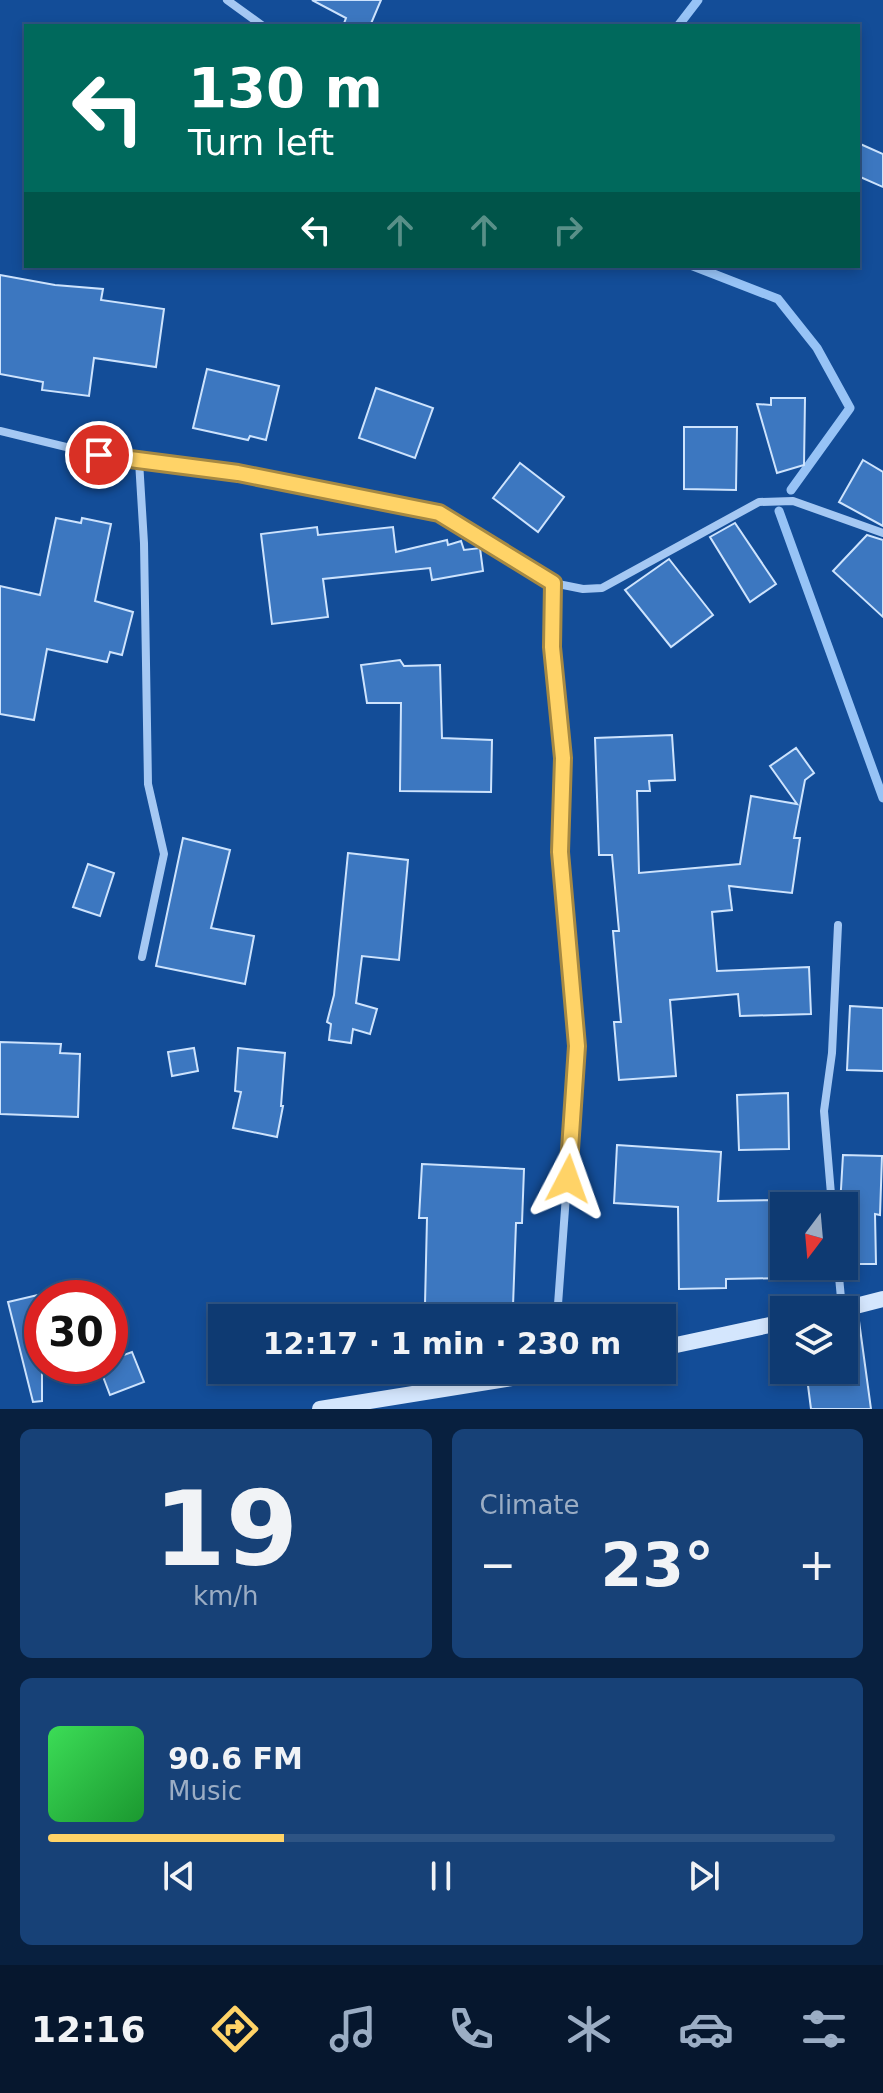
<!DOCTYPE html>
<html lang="en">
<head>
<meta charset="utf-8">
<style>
  body { margin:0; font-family:"DejaVu Sans",sans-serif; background:#174177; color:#f1f3f6; height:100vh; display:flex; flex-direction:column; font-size:30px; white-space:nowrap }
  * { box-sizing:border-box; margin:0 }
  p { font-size:26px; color:#9badc4 }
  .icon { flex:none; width:44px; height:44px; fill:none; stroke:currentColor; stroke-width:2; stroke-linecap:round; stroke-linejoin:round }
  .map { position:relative; height:1409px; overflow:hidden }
  .details { display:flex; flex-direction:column; gap:20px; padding:20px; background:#08203f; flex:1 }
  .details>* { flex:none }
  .guide { position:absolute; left:24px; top:24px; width:836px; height:244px; border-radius:0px; box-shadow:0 4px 12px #0003,0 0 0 2px #2e5484; background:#00695c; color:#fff; overflow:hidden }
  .needle { width:52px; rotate:196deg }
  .controls { position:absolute; left:770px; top:1192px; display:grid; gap:16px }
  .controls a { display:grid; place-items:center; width:88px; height:88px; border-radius:0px; background:#0e3a72; box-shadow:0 4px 12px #0003,0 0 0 2px #2e5484; font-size:40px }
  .speed { position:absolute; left:24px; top:1280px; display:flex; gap:16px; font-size:40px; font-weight:700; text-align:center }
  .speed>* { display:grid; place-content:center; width:104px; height:104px; border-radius:50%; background:#0e3a72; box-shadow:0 4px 12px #0003,0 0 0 2px #2e5484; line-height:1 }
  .speed .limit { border:12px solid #d22; background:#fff; color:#111 }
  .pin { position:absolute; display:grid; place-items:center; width:68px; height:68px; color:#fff; margin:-34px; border:4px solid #fff; border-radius:50%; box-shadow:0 2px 8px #0007 }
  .me { position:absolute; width:88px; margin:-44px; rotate:4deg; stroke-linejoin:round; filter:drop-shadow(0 0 6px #0008) }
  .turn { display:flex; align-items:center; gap:28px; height:168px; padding:0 32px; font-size:36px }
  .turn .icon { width:104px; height:104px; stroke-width:2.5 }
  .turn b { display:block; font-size:56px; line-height:68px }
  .lanes { display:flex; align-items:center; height:76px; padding:0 32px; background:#0003; justify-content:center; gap:40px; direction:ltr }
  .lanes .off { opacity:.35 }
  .big { font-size:60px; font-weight:800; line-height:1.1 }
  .details .widget { flex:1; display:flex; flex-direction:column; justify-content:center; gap:12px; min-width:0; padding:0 28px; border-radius:12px; background:#174177 }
  .details .dial { align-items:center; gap:0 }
  .dial b { font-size:104px; line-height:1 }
  .song { display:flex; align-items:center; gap:24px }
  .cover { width:96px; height:96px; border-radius:12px; background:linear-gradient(135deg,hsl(130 70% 55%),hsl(130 70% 35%)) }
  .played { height:8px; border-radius:4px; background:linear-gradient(90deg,#ffd367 30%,#2e5484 30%) }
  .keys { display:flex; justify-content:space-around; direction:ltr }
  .heat { display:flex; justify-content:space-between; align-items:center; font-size:44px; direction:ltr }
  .details .tiles { flex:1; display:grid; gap:20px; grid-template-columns:1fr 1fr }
  .widget:last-child { grid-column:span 2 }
  .trip { position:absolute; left:208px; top:1304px; width:468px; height:80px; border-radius:0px; background:#0e3a72; box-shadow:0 4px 12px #0003,0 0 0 2px #2e5484; font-weight:800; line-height:80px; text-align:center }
  .menu { display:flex; height:128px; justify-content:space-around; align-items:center; background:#06172e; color:#9badc4 }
  .menu .icon { width:56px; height:56px }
  .menu .on { color:#ffd367 }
  .menu b { font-size:36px; color:#f1f3f6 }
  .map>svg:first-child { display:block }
</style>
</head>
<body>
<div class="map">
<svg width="883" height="1409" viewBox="0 0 883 1409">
  <rect width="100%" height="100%" fill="#134d98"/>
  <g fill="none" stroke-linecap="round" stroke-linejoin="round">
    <!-- stream -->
    <g stroke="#97c3f6" stroke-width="9">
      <polyline points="678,26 698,0"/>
      <polyline points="693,266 778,299 817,348 850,408 791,490"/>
      <polyline points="779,511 883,798"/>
    </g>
  </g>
  <!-- building -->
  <g fill="#3c77c0" stroke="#cde3fd" stroke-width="2">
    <polygon points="312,0 381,0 370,26 343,26 346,18"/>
    <polygon points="858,143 883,154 883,187 858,176"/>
    <polygon points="0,275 55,285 103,289 101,300 164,309 156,367 94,358 89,396 42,390 43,382 0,374"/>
    <polygon points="207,369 279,386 266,440 250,436 248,440 193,428"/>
    <polygon points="376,388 433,408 415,458 359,438"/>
    <polygon points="771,398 805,398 804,465 777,473 757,404 771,405"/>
    <polygon points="684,427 737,427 736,490 684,489"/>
    <polygon points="863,460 883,472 883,526 839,502"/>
    <polygon points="520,463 564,497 538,532 493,498"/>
    <polygon points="56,518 81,523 82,518 111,524 95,601 133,612 122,655 110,652 107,662 47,649 34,720 0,714 0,586 40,595"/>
    <polygon points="735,523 776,584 750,602 710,537"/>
    <polygon points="317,527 318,535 393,527 396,552 447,540 448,545 461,541 464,550 480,548 483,571 432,580 430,568 323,579 328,617 272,624 261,534"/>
    <polygon points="867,535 883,540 883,617 833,571"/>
    <polygon points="669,559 713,615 671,647 625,590"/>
    <polygon points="400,660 404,666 440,665 442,738 492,740 491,792 400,791 401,703 367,703 361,665"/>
    <polygon points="672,735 675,780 649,781 650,791 637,791 639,873 740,864 751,796 797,804 770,766 796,748 814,773 805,780 794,838 800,838 792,893 729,886 732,910 712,912 717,971 809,967 811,1014 740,1016 738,994 670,1000 676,1076 619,1080 614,1022 621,1022 613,931 619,931 612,855 599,855 595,738"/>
    <polygon points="183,838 230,850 211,928 254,936 245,984 156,966"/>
    <polygon points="348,853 408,860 399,960 362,956 356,1003 377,1009 370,1034 353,1029 351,1043 329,1040 331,1024 327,1022 334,995"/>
    <polygon points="88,864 114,873 100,916 73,907"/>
    <polygon points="850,1006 883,1008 883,1071 847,1070"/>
    <polygon points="0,1042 61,1044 60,1053 80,1054 78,1117 0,1114"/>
    <polygon points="194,1048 198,1071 172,1076 168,1052"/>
    <polygon points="238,1048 285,1053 281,1106 283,1106 277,1137 233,1128 241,1092 235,1091"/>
    <polygon points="788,1093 789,1149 739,1150 737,1095"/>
    <polygon points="617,1145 721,1152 718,1201 784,1200 784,1278 726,1279 726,1288 679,1289 678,1207 614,1203"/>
    <polygon points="843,1155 882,1156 880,1215 875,1214 876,1264 852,1264 851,1213 844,1213 844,1206 840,1206"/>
    <polygon points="422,1164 524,1169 522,1223 516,1223 513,1306 425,1304 427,1218 419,1218"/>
    <polygon points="42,1294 42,1401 33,1402 8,1302"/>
    <polygon points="859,1321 871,1409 811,1409 806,1370 844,1370 844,1322"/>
    <polygon points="132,1352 144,1382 110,1395 99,1366 110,1366 110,1360"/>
  </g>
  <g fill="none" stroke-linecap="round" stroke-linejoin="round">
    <!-- street -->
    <g stroke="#a5c8f3" stroke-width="8">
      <polyline points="227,0 263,26"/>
      <polyline points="0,431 99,455 238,473 439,513 553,583 583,589 602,588 759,502 793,501 883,533"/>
      <polyline points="139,461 144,543 148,784 164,854 142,957"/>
      <polyline points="553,583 552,647 563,758 560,852 577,1046 557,1318"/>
      <polyline points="832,1206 824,1111 832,1053 838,925"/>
      <polyline points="838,1266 842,1309"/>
    </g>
    <!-- secondary -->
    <g stroke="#d4e6fd" stroke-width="16">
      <polyline points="840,1310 883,1299"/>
      <polyline points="662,1348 784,1322"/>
      <polyline points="320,1409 562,1370"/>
    </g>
  </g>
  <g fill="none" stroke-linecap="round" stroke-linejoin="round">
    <defs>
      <polyline id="route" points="99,455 238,473 439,513 553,583 552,647 563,758 560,852 577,1046 568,1179"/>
    </defs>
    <!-- route casing -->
    <use href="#route" stroke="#a68943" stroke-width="20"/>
    <!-- route -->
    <use href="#route" stroke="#ffd367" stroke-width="14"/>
  </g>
</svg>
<div class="controls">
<a><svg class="needle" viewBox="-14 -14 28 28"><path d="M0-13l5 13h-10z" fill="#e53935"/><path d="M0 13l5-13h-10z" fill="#9badc4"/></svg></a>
<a><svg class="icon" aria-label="layers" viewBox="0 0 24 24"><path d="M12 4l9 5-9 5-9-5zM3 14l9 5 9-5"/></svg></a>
</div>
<div class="speed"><div class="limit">30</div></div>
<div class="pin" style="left:99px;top:455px;background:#d93025"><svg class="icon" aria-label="arrive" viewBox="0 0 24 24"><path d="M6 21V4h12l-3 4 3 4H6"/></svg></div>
<svg class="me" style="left:568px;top:1179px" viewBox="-20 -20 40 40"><path d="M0-17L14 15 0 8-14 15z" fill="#ffd367" stroke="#fff" stroke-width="4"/></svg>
<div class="trip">12:17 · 1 min · 230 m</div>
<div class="guide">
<div class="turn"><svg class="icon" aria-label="left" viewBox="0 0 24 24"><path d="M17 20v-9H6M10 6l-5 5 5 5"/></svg><div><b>130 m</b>Turn left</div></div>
<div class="lanes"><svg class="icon" aria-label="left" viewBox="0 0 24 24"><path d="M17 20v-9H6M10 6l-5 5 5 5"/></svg><svg class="icon off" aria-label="ahead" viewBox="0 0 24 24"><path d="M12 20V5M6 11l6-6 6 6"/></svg><svg class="icon off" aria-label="ahead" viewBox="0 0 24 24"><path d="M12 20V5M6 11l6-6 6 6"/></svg><svg class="icon off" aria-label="right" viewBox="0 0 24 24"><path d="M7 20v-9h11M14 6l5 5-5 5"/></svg></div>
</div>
</div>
<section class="details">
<div class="tiles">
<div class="widget dial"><b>19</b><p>km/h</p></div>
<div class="widget"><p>Climate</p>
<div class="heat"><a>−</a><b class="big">23°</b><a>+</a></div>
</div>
<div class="widget">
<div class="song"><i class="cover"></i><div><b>90.6 FM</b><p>Music</p></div></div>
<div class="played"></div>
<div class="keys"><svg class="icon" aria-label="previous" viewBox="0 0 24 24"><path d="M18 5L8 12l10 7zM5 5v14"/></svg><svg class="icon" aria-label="pause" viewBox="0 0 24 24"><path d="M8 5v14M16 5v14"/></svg><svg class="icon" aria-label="next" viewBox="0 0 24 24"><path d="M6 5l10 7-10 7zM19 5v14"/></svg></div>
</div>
</div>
</section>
<nav class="menu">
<b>12:16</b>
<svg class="icon on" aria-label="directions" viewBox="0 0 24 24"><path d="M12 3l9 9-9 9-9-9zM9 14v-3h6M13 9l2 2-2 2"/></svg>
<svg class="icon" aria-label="music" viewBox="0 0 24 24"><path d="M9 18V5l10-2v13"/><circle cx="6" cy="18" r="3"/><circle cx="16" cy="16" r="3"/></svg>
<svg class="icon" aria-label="phone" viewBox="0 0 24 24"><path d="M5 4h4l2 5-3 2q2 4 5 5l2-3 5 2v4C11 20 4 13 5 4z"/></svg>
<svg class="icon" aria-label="climate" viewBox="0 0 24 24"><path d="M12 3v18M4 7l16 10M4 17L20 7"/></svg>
<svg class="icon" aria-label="car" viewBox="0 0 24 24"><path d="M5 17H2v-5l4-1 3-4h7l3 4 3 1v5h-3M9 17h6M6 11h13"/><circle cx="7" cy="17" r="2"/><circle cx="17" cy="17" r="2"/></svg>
<svg class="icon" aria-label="filters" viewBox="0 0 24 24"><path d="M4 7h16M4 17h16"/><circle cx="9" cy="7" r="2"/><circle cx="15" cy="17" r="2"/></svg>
</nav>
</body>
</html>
